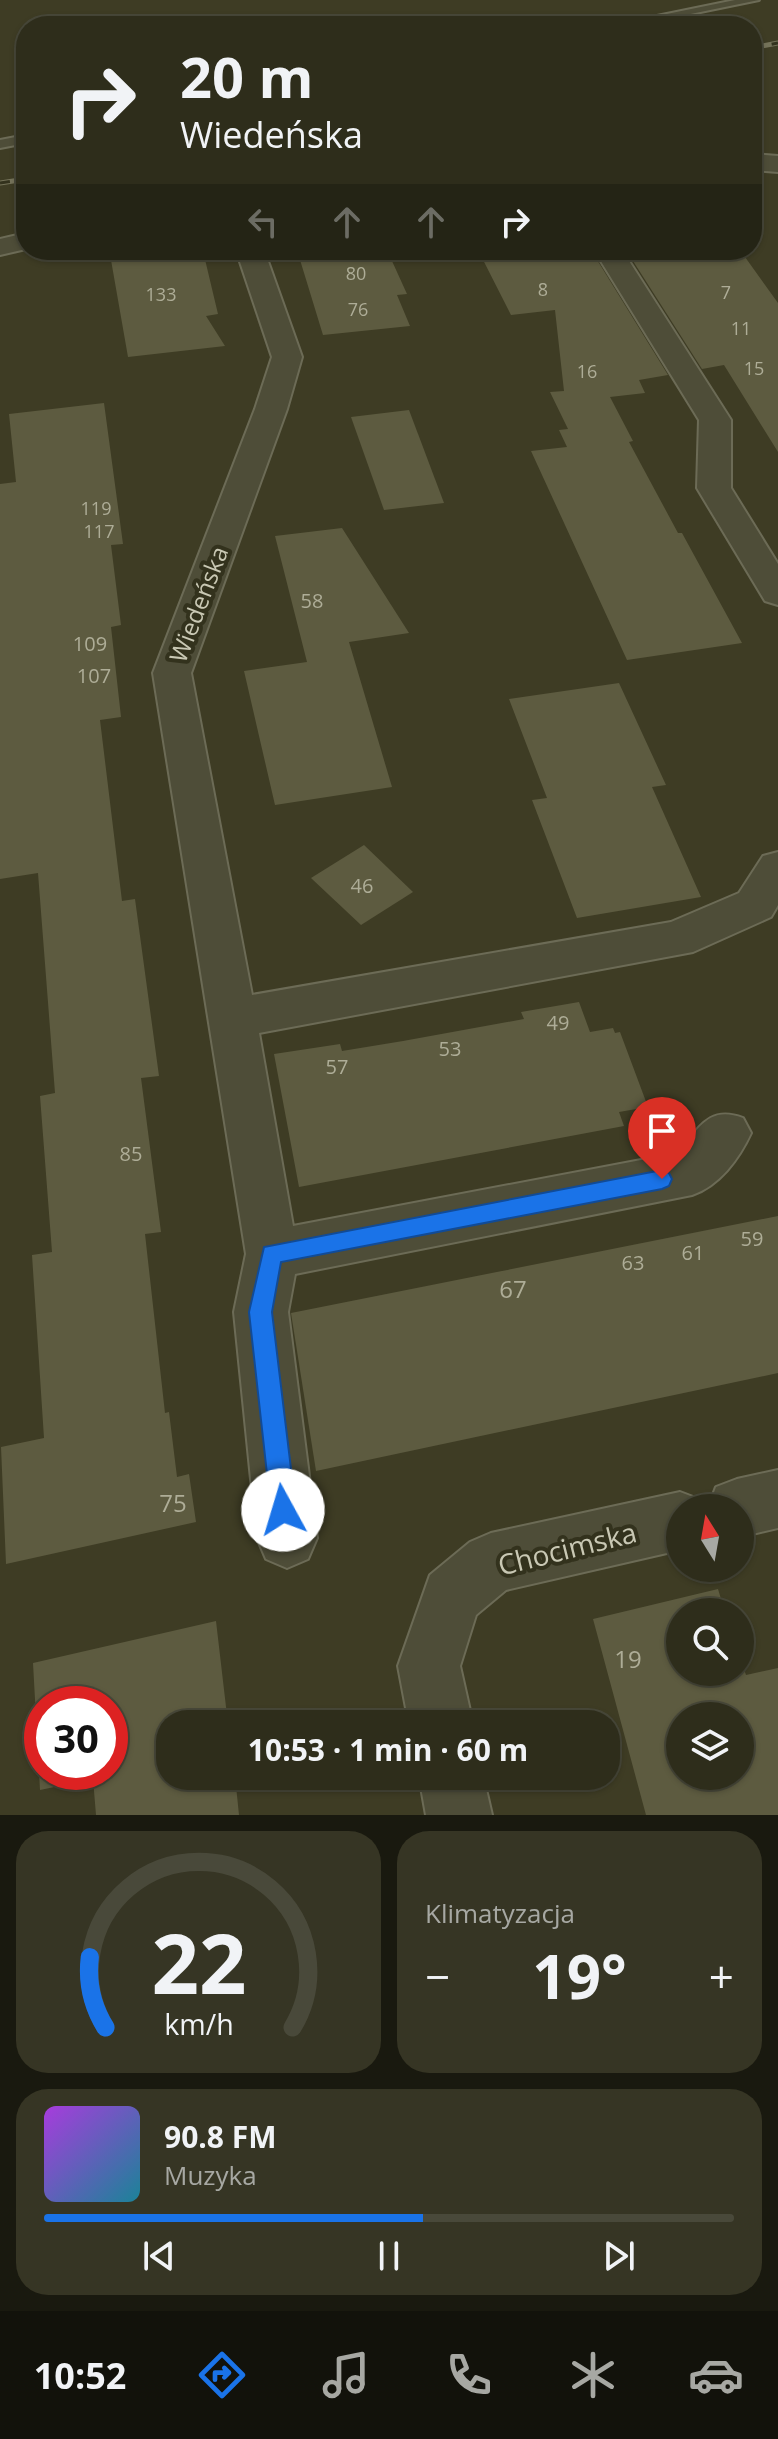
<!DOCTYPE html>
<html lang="pl">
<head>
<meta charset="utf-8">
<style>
  body { margin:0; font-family:"Open Sans",sans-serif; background:#363524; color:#f1f3f6; height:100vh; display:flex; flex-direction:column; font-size:30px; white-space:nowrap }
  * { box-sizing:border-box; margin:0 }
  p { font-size:26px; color:#a7a8a3 }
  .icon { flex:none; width:44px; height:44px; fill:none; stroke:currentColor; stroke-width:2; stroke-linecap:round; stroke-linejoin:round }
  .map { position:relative; height:1815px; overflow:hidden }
  .drawer { display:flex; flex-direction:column; gap:16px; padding:16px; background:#19190f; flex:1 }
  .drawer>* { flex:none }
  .hud { position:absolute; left:16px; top:16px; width:746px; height:244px; border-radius:32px; box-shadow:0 2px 6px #0004,0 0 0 2px #49493a; background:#2e2d1b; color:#f1f3f6; overflow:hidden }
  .needle { width:52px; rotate:349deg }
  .controls { position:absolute; left:666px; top:1494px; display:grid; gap:16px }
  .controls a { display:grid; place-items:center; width:88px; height:88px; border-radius:50%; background:#2e2d1b; box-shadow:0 2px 6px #0004,0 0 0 2px #49493a; font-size:40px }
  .speed { position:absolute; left:24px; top:1686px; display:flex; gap:16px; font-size:40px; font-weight:700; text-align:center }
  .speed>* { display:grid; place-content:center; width:104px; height:104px; border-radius:50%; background:#2e2d1b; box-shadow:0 2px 6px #0004,0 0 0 2px #49493a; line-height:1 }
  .speed .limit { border:12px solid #d22; background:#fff; color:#111 }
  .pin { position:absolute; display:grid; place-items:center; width:68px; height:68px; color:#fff; margin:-82px -34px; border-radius:50% 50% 50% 0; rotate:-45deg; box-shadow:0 0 8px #0007 }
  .pin .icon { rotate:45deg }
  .me { position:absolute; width:88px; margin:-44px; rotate:354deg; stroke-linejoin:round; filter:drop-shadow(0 0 6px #0008) }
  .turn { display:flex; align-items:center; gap:28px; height:168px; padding:0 32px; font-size:36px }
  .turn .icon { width:104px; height:104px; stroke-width:2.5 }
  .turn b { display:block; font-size:56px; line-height:68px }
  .lanes { display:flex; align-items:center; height:76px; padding:0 32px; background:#0003; justify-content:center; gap:40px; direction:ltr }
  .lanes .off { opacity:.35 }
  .big { font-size:60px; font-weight:700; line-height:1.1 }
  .drawer .widget { flex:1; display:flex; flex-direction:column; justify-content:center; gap:12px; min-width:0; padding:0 28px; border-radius:32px; background:#363524 }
  .drawer .dial { align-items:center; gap:0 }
  .dial svg { height:208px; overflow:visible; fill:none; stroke:#49493a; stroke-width:7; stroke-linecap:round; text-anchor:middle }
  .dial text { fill:#f1f3f6; stroke:none }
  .song { display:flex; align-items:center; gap:24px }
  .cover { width:96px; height:96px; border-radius:12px; background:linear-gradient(135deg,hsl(280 70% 55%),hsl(190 70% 35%)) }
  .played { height:8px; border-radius:4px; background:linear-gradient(90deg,#1a73e8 55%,#49493a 55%) }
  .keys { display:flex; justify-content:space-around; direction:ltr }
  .heat { display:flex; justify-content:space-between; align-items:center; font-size:44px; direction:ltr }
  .drawer .tiles { flex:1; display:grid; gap:16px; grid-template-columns:1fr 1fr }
  .widget:last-child { grid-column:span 2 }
  .trip { position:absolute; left:156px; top:1710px; width:464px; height:80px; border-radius:32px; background:#2e2d1b; box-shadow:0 2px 6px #0004,0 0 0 2px #49493a; font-weight:700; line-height:80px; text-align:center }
  .menu { display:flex; height:128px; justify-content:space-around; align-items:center; background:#12120b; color:#a7a8a3 }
  .menu .icon { width:56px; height:56px }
  .menu .on { color:#1a73e8 }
  .menu b { font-size:36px; color:#f1f3f6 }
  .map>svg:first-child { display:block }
</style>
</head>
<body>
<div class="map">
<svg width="778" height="1815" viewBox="0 0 778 1815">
  <rect width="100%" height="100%" fill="#3e3c24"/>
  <!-- building -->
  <g fill="#5d5b40" fill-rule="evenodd">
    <polygon points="297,250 387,250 407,294 397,295 410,326 323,335"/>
    <polygon points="478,250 591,250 668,375 639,380 645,393 610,397 633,441 629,442 678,533 682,533 742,643 627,660 531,451 567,447 559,430 568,429 550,392 564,391 555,310 511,315"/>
    <polygon points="626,250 740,250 778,303 778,452 724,365 702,369"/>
    <polygon points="203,251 218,314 206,316 225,346 128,357 111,260"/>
    <polygon points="104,403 123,544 111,545 121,625 111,627 121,717 100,720 122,901 135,899 159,1076 141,1078 161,1232 145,1234 165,1413 169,1412 177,1477 189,1474 196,1522 6,1564 1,1447 44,1438 32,1255 52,1252 40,1096 55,1093 38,873 0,879 0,484 16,482 9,414"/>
    <polygon points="409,410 444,503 384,510 351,417"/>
    <polygon points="342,528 409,633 349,642 392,787 275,805 244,671 307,662 275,536"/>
    <polygon points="619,683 666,785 652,787 701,897 577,918 532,800 547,798 509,699"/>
    <polygon points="364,845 413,892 361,925 311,878"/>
    <polygon points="579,1002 590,1032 613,1028 615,1033 620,1032 648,1107 619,1112 624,1126 299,1187 274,1054 340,1044 342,1051 403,1041 524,1019 521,1012"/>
    <polygon points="778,1216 778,1373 316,1471 291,1313"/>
    <path d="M 718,1589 L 725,1612 L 680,1612 L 680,1672 L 740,1672 L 740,1657 L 746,1675 L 778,1668 L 778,1815 L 646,1815 L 593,1619 ZM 680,1716 L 740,1716 L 740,1776 L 680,1776 Z"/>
    <path d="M 216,1621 L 228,1724 L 170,1724 L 170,1776 L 235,1776 L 239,1815 L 96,1815 L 93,1779 L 40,1790 L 33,1663 ZM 42,1704 L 110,1704 L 110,1772 L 42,1772 Z"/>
  </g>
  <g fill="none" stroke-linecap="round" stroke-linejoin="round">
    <defs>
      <g id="service">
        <polygon points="735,0 759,0 632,26 608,26"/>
        <polygon points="26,135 26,143 0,148 0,140"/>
      </g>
      <g id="minor">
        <path d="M 236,250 L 264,250 L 302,357 L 287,409 L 191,673 L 252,995 L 671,922 L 739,893 L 763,856 L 778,852 L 778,905 L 771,917 L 693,952 L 259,1033 L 293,1226 L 678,1153 C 699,1129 708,1105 743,1118 L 751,1133 C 739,1159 719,1186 692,1195 L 295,1274 L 288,1312 L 317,1538 L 308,1559 L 287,1568 L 266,1559 L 257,1538 L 234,1312 L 246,1254 L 153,673 L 255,409 L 272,357 Z"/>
        <polygon points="594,250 622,250 731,420 731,488 778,564 778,605 765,601 697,488 699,420"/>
        <polygon points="778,1470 778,1528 740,1537 740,1508 708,1508 716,1487 737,1479"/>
        <polygon points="680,1492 701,1500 704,1508 680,1508 680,1550 506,1590 476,1615 460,1666 473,1724 409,1724 398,1666 430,1575 470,1542 491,1533"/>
        <polygon points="419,1776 483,1776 492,1815 426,1815"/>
      </g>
      <g id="tertiary">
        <polygon points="752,154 778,156 778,172 752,170"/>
        <polygon points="26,233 26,249 0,255 0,239"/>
      </g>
    </defs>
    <!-- service casing -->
    <use href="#service" stroke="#6c6b56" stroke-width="4"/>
    <!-- minor casing -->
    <use href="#minor" stroke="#6c6b56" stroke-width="4"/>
    <!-- tertiary casing -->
    <use href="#tertiary" stroke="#6c6b56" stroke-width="4"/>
    <!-- service -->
    <use href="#service" fill="#4e4d38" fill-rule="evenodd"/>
    <!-- minor -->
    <use href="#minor" fill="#4e4d38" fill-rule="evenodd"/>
    <!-- tertiary -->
    <use href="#tertiary" fill="#4e4d38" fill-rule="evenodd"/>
    <defs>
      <g id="rail">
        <polyline points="752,48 778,43"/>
        <polyline points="0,183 26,179"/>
      </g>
    </defs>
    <!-- rail casing -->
    <use href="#rail" stroke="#75735a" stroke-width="5"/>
    <!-- rail -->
    <use href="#rail" stroke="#33321d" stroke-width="3" stroke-dasharray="10" stroke-linecap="butt"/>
  </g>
  <!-- route -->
  <polygon fill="#1a73e8" stroke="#114b97" stroke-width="2" points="662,1170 669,1173 672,1179 669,1186 662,1189 281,1262 272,1312 296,1510 292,1519 283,1522 275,1519 271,1510 249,1312 264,1247"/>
  <g text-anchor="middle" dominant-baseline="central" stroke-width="8" stroke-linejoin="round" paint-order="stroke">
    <!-- far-number labels -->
    <g font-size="18" fill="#aead97">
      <text x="356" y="273">80</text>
      <text x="543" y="289">8</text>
      <text x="726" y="292">7</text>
      <text x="161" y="294">133</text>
      <text x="358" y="309">76</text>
      <text x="741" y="328">11</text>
      <text x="754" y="368">15</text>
      <text x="587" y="371">16</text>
      <text x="96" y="508">119</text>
      <text x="99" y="531">117</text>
    </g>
    <!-- number labels -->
    <g font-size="20" fill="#aead97">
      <text x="312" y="600">58</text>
      <text x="90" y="643">109</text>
      <text x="94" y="675">107</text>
      <text x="362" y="885">46</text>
      <text x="558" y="1022">49</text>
      <text x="450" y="1048">53</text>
      <text x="337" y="1066">57</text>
      <text x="131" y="1153">85</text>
      <text x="752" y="1238">59</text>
      <text x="693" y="1252">61</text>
      <text x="633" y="1262">63</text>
    </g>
    <!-- street labels -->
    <g font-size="24" fill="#c9c8b4" stroke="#33321d">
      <text transform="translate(198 604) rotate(-69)">Wiedeńska</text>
    </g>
    <!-- near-number labels -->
    <g font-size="24" fill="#aead97">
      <text x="513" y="1288">67</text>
      <text x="173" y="1502">75</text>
      <text x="628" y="1658">19</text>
    </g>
    <!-- near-street labels -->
    <g font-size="28" fill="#c9c8b4" stroke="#33321d">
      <text transform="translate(567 1548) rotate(-14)">Chocimska</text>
    </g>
  </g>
</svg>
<div class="controls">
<a><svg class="needle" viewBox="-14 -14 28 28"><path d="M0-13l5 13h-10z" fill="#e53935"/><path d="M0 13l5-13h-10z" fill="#a7a8a3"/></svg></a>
<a><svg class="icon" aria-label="search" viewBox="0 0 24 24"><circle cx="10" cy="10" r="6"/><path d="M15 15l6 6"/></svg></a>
<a><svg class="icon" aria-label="layers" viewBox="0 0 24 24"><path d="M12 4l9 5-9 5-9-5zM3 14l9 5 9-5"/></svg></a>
</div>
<div class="speed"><div class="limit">30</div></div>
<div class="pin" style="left:662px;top:1179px;background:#d93025"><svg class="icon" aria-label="arrive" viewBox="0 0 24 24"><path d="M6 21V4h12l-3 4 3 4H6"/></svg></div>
<svg class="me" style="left:283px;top:1510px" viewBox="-20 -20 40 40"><circle r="19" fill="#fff"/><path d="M0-13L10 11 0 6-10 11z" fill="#1a73e8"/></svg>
<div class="trip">10:53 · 1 min · 60 m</div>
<div class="hud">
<div class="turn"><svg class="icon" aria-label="right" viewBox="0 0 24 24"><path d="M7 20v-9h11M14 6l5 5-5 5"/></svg><div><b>20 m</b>Wiedeńska</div></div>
<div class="lanes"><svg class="icon off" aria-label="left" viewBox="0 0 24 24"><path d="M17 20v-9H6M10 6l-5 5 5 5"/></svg><svg class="icon off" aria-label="ahead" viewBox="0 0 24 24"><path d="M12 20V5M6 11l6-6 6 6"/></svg><svg class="icon off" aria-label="ahead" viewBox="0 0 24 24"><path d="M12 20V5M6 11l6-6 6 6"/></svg><svg class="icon" aria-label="right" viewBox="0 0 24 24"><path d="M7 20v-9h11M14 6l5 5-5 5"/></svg></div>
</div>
</div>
<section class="drawer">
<div class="tiles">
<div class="widget dial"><svg viewBox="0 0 100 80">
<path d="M14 69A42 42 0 1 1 86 69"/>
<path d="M14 69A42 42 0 0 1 8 42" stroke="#1a73e8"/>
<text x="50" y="56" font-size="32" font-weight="700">22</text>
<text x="50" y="72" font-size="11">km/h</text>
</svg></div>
<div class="widget"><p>Klimatyzacja</p>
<div class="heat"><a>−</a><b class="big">19°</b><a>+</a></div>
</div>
<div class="widget">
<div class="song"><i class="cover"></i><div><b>90.8 FM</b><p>Muzyka</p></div></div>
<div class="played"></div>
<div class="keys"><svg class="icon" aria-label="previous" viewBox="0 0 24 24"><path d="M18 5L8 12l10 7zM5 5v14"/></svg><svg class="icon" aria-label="pause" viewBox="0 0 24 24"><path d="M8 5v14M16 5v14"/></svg><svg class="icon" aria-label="next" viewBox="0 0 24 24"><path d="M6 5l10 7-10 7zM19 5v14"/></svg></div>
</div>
</div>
</section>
<nav class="menu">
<b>10:52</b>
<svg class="icon on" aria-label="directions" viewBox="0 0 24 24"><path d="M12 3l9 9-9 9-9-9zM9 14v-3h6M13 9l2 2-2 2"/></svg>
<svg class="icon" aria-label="music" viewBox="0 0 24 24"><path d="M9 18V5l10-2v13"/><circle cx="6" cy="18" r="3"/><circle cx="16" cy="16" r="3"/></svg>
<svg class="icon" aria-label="phone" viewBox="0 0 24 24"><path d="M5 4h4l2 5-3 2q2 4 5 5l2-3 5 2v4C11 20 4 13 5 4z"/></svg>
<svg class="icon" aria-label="climate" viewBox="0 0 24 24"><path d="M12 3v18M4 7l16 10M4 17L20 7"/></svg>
<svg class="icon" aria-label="car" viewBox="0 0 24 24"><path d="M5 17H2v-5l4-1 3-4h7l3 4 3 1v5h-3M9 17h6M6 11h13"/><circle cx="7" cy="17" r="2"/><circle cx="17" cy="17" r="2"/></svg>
</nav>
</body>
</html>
